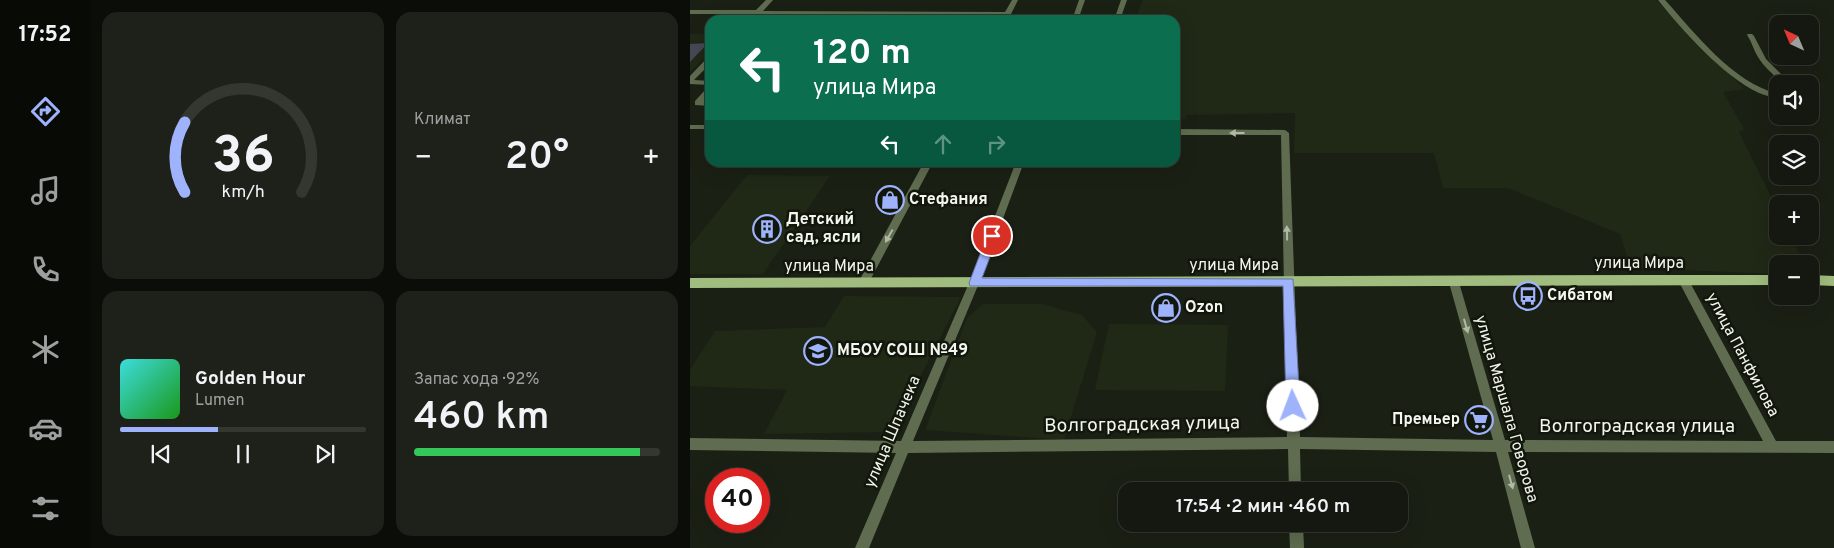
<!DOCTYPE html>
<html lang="ru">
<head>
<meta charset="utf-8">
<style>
  body { margin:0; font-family:Overpass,sans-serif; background:#1d2119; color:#f1f3f6; height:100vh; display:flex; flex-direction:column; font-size:19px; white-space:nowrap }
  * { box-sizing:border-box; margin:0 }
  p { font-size:16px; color:#9da09f }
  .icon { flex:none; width:28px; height:28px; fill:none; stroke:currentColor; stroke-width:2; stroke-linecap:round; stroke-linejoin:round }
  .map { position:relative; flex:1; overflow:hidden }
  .sheet { display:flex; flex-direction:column; gap:12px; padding:12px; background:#0b0d09; width:600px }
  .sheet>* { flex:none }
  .banner { position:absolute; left:15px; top:15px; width:475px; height:152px; border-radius:15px; box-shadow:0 5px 20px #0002,0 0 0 1px #333730; background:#0b6e4f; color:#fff; overflow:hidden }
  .needle { width:32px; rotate:316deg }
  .buttons { position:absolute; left:1079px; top:15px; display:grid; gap:10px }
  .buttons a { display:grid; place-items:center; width:50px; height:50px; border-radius:10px; background:#141810; box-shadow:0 5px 20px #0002,0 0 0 1px #333730; font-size:25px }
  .speed { position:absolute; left:15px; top:468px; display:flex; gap:10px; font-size:25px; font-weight:700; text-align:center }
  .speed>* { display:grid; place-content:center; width:65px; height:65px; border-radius:50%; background:#141810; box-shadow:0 5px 20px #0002,0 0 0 1px #333730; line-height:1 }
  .speed .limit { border:8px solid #d22; background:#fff; color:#111 }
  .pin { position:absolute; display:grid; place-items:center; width:42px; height:42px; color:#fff; margin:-21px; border:2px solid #fff; border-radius:50%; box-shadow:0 1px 5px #0007 }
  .me { position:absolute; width:55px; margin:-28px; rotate:358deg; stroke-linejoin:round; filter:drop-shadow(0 0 4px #0008) }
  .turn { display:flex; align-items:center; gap:18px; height:105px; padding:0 25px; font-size:22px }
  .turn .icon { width:65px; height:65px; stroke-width:2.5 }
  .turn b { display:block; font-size:35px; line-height:42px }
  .lanes { display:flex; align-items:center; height:48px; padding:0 25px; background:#0003; justify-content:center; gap:25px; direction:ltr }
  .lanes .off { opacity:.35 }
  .big { font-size:38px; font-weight:600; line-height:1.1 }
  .sheet .widget { flex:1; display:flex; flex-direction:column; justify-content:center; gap:8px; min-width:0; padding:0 18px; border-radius:15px; background:#1d2119 }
  .sheet .dial { align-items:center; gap:0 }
  .dial svg { height:130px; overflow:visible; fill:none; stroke:#333730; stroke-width:7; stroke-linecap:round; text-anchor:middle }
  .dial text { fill:#f1f3f6; stroke:none }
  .song { display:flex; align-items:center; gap:15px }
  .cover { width:60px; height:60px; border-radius:8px; background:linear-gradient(135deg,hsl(180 70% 55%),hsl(120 70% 35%)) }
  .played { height:5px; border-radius:2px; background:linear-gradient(90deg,#9fb3fd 40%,#333730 40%) }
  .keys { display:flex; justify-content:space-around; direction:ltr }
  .heat { display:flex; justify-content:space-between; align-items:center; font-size:28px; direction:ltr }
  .charge { height:8px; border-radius:4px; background:linear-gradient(90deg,#34c759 92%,#333730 0) }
  .sheet .tiles { flex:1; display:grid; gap:12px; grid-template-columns:repeat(2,1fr) }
  .trip { position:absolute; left:428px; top:482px; width:290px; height:50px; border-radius:15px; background:#141810; box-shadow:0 5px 20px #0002,0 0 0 1px #333730; font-weight:600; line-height:50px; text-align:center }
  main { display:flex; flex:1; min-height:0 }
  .dock { display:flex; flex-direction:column; width:90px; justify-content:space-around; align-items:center; background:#080a06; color:#9da09f }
  .dock .icon { width:35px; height:35px }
  .dock .on { color:#9fb3fd }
  .dock b { font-size:22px; color:#f1f3f6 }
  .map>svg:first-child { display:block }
</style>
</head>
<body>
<main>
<nav class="dock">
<b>17:52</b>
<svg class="icon on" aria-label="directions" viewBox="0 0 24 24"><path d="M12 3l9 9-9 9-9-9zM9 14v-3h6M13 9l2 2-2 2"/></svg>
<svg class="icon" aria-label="music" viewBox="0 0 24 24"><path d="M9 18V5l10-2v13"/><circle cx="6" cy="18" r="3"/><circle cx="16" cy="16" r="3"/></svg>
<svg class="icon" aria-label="phone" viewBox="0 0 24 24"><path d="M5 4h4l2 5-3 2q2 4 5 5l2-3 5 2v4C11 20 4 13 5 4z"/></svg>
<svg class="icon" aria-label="climate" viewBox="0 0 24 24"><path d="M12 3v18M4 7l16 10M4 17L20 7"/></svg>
<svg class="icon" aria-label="car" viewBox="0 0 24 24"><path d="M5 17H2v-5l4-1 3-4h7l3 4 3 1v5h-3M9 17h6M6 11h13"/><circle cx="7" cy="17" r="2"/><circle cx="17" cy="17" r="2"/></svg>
<svg class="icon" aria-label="filters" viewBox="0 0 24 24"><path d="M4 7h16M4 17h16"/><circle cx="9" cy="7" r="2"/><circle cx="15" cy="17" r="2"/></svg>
</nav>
<section class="sheet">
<div class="tiles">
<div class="widget dial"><svg viewBox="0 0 100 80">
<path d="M14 69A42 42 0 1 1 86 69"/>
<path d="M14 69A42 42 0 0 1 14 26" stroke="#9fb3fd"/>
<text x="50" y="56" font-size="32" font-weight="700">36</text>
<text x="50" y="72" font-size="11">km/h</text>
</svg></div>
<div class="widget"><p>Климат</p>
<div class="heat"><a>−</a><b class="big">20°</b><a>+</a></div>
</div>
<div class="widget">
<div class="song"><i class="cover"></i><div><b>Golden Hour</b><p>Lumen</p></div></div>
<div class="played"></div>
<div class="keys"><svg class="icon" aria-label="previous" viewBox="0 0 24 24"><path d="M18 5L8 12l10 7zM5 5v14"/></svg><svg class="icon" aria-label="pause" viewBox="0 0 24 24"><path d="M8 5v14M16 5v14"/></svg><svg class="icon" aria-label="next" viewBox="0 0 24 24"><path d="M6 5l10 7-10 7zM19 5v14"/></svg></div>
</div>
<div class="widget"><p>Запас хода · 92%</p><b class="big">460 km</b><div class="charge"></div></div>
</div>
</section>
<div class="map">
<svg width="1144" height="548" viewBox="0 0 1144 548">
  <rect width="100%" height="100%" fill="#1b2015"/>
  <!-- built -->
  <g fill="#202816">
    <polygon points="453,0 966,0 1054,89 1033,92 1054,129 1049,132 1087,209 1088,236 1101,236 1114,264 1088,264 1087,274 941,268 930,234 818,188 753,188 744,153 604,153 605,113 497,115 495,119 485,120 485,20 445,20"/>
    <polygon points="20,33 20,53 0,72 0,34"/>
    <polygon points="57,175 140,176 73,274 0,274 0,246"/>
    <polygon points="154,296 271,297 202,432 74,434 97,390 0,386 0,370 25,331 135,327"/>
    <polygon points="293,304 352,304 392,315 407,332 374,440 235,430 277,318"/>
    <polygon points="419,324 538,325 535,391 405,390"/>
  </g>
  <!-- building -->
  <g fill="#454956">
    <polygon points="18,43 0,62 0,44"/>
    <polygon points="70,224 92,224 85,233 63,233"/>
  </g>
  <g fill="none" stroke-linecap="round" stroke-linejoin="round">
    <!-- minor -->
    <g fill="#5f6c4f" fill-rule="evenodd">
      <polygon points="76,0 83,0 73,11 315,12 322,0 328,0 318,20 312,20 313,16 69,14 64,20 57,20 62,14 0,14 0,10 66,10"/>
      <polygon points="389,0 395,0 388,20 382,20"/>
      <polygon points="431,0 437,0 430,20 424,20"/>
      <path d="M 968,0 L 975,0 C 1005,33 1042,82 1088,94 L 1088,98 C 1081,97 1074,95 1069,93 C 1033,76 993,31 968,0 Z"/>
      <path d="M 1058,34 L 1062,34 L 1064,36 L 1076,59 L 1101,84 L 1093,84 C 1084,75 1074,67 1068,57 C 1063,49 1062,42 1057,35 Z"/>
      <polygon points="17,58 20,58 20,64 4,80 20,81 20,85 0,84 0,76"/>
      <polygon points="17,88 20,88 20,95 14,101 20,102 20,106 5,105 5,101"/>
      <rect x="0" y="125" width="20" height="4"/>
      <polygon points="485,129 595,130 599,133 610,437 803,440 758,279 759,276 767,276 768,279 815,440 1073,441 988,280 989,277 997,277 1086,441 1144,441 1144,453 818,452 845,548 831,548 806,452 610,449 611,491 599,491 598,449 218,453 179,548 165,548 206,453 0,450 0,438 211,441 279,283 326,162 334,162 289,283 223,441 597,437 591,135 485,135"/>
      <polygon points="234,162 243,162 177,286 169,286 168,283"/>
      <polygon points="599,524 613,524 614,548 600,548"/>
    </g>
    <!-- major -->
    <g fill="#a0bc7e" fill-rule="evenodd">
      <polygon points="952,275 1088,275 1088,285 0,288 0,278"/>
      <polygon points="1120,275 1144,276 1144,286 1120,285"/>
    </g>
  </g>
  <!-- one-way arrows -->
  <defs><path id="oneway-solid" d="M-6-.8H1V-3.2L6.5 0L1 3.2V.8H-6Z" transform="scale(1.25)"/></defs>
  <g fill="#b0b8a6">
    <use href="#oneway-solid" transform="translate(547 133) rotate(-180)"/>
    <use href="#oneway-solid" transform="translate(597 233) rotate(-91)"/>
    <use href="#oneway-solid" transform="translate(199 236) rotate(119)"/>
    <use href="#oneway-solid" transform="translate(776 326) rotate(74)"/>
    <use href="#oneway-solid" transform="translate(821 482) rotate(75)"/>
  </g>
  <!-- route -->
  <polygon fill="#9fb3fd" stroke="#6774a4" points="302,232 308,236 292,278 603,279 610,406 608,411 603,412 598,411 596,406 593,286 280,286 279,283 297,236"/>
  <!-- icons -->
  <defs>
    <symbol id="shop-ring" viewBox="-11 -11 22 22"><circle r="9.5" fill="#12170c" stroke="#9fb3fd" stroke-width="1.5"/><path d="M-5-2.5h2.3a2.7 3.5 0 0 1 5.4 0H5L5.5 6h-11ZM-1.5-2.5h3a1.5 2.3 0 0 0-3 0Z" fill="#9fb3fd"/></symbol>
    <symbol id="building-ring" viewBox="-11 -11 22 22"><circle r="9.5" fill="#12170c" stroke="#9fb3fd" stroke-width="1.5"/><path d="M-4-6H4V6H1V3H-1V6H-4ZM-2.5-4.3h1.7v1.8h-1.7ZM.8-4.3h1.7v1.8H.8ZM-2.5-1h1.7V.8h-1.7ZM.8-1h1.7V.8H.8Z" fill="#9fb3fd"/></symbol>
    <symbol id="bus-ring" viewBox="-11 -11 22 22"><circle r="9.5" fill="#12170c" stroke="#9fb3fd" stroke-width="1.5"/><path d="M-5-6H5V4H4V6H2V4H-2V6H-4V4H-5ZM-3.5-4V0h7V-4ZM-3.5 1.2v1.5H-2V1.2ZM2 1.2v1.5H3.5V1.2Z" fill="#9fb3fd"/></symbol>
    <symbol id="school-ring" viewBox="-11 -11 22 22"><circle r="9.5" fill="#12170c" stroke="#9fb3fd" stroke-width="1.5"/><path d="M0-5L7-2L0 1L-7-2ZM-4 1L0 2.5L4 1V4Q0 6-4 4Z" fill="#9fb3fd"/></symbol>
    <symbol id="supermarket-ring" viewBox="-11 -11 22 22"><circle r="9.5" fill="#12170c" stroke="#9fb3fd" stroke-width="1.5"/><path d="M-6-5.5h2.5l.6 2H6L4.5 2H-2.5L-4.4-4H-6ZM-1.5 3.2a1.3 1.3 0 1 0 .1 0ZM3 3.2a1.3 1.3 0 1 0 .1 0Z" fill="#9fb3fd"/></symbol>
  </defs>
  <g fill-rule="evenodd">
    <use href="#shop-ring" x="184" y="184" width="32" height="32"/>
    <use href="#building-ring" x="61" y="213" width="32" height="32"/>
    <use href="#bus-ring" x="822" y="280" width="32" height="32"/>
    <use href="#shop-ring" x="460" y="292" width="32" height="32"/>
    <use href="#school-ring" x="112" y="335" width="32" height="32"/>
    <use href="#supermarket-ring" x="773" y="404" width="32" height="32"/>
  </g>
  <g text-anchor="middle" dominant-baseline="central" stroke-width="5" stroke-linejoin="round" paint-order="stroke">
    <!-- poi labels -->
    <g font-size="16" font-weight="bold" fill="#f2f6ee" stroke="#12170c" text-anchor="start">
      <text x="219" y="200">Стефания</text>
      <text x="96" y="220">Детский<tspan x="96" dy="18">сад, ясли</tspan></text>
      <text x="857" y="296">Сибатом</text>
      <text x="495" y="308">Ozon</text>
      <text x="147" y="351">МБОУ СОШ №49</text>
      <text x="770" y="420" text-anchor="end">Премьер</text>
    </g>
    <!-- street labels -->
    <g font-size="16" fill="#f2f6ee" stroke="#12170c">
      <text x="949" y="264">улица Мира</text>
      <text x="544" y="266">улица Мира</text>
      <text x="139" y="267">улица Мира</text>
      <text transform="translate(1052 355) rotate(62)">улица Панфилова</text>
      <text transform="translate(816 409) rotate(74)">улица Маршала Говорова</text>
      <text transform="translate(203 432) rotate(-67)">улица Шпачека</text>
    </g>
    <!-- near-street labels -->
    <g font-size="19" fill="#f2f6ee" stroke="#12170c">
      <text transform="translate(452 425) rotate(-1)">Волгоградская улица</text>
      <text x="947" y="427">Волгоградская улица</text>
    </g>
  </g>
</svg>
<div class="buttons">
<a><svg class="needle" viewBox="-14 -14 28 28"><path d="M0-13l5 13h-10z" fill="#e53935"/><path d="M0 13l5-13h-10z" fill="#9da09f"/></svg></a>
<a><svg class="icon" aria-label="sound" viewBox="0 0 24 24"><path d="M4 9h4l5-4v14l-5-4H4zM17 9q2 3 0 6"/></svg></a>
<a><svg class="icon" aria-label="layers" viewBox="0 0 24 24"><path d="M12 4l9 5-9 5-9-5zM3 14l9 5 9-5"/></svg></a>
<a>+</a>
<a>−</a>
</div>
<div class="speed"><div class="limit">40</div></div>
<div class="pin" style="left:302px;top:236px;background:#d93025"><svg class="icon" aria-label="arrive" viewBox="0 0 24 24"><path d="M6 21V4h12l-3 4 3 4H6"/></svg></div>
<svg class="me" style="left:603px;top:406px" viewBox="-20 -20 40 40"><circle r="19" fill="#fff"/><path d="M0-13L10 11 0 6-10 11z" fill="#9fb3fd"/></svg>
<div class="trip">17:54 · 2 мин · 460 m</div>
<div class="banner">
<div class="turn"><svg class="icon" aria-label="left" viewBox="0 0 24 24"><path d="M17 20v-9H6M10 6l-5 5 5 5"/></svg><div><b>120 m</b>улица Мира</div></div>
<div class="lanes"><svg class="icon" aria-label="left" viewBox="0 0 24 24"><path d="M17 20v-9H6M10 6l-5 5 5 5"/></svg><svg class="icon off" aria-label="ahead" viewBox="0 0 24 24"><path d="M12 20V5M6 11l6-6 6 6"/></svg><svg class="icon off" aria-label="right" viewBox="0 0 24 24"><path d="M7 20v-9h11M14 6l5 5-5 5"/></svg></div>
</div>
</div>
</main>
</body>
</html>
